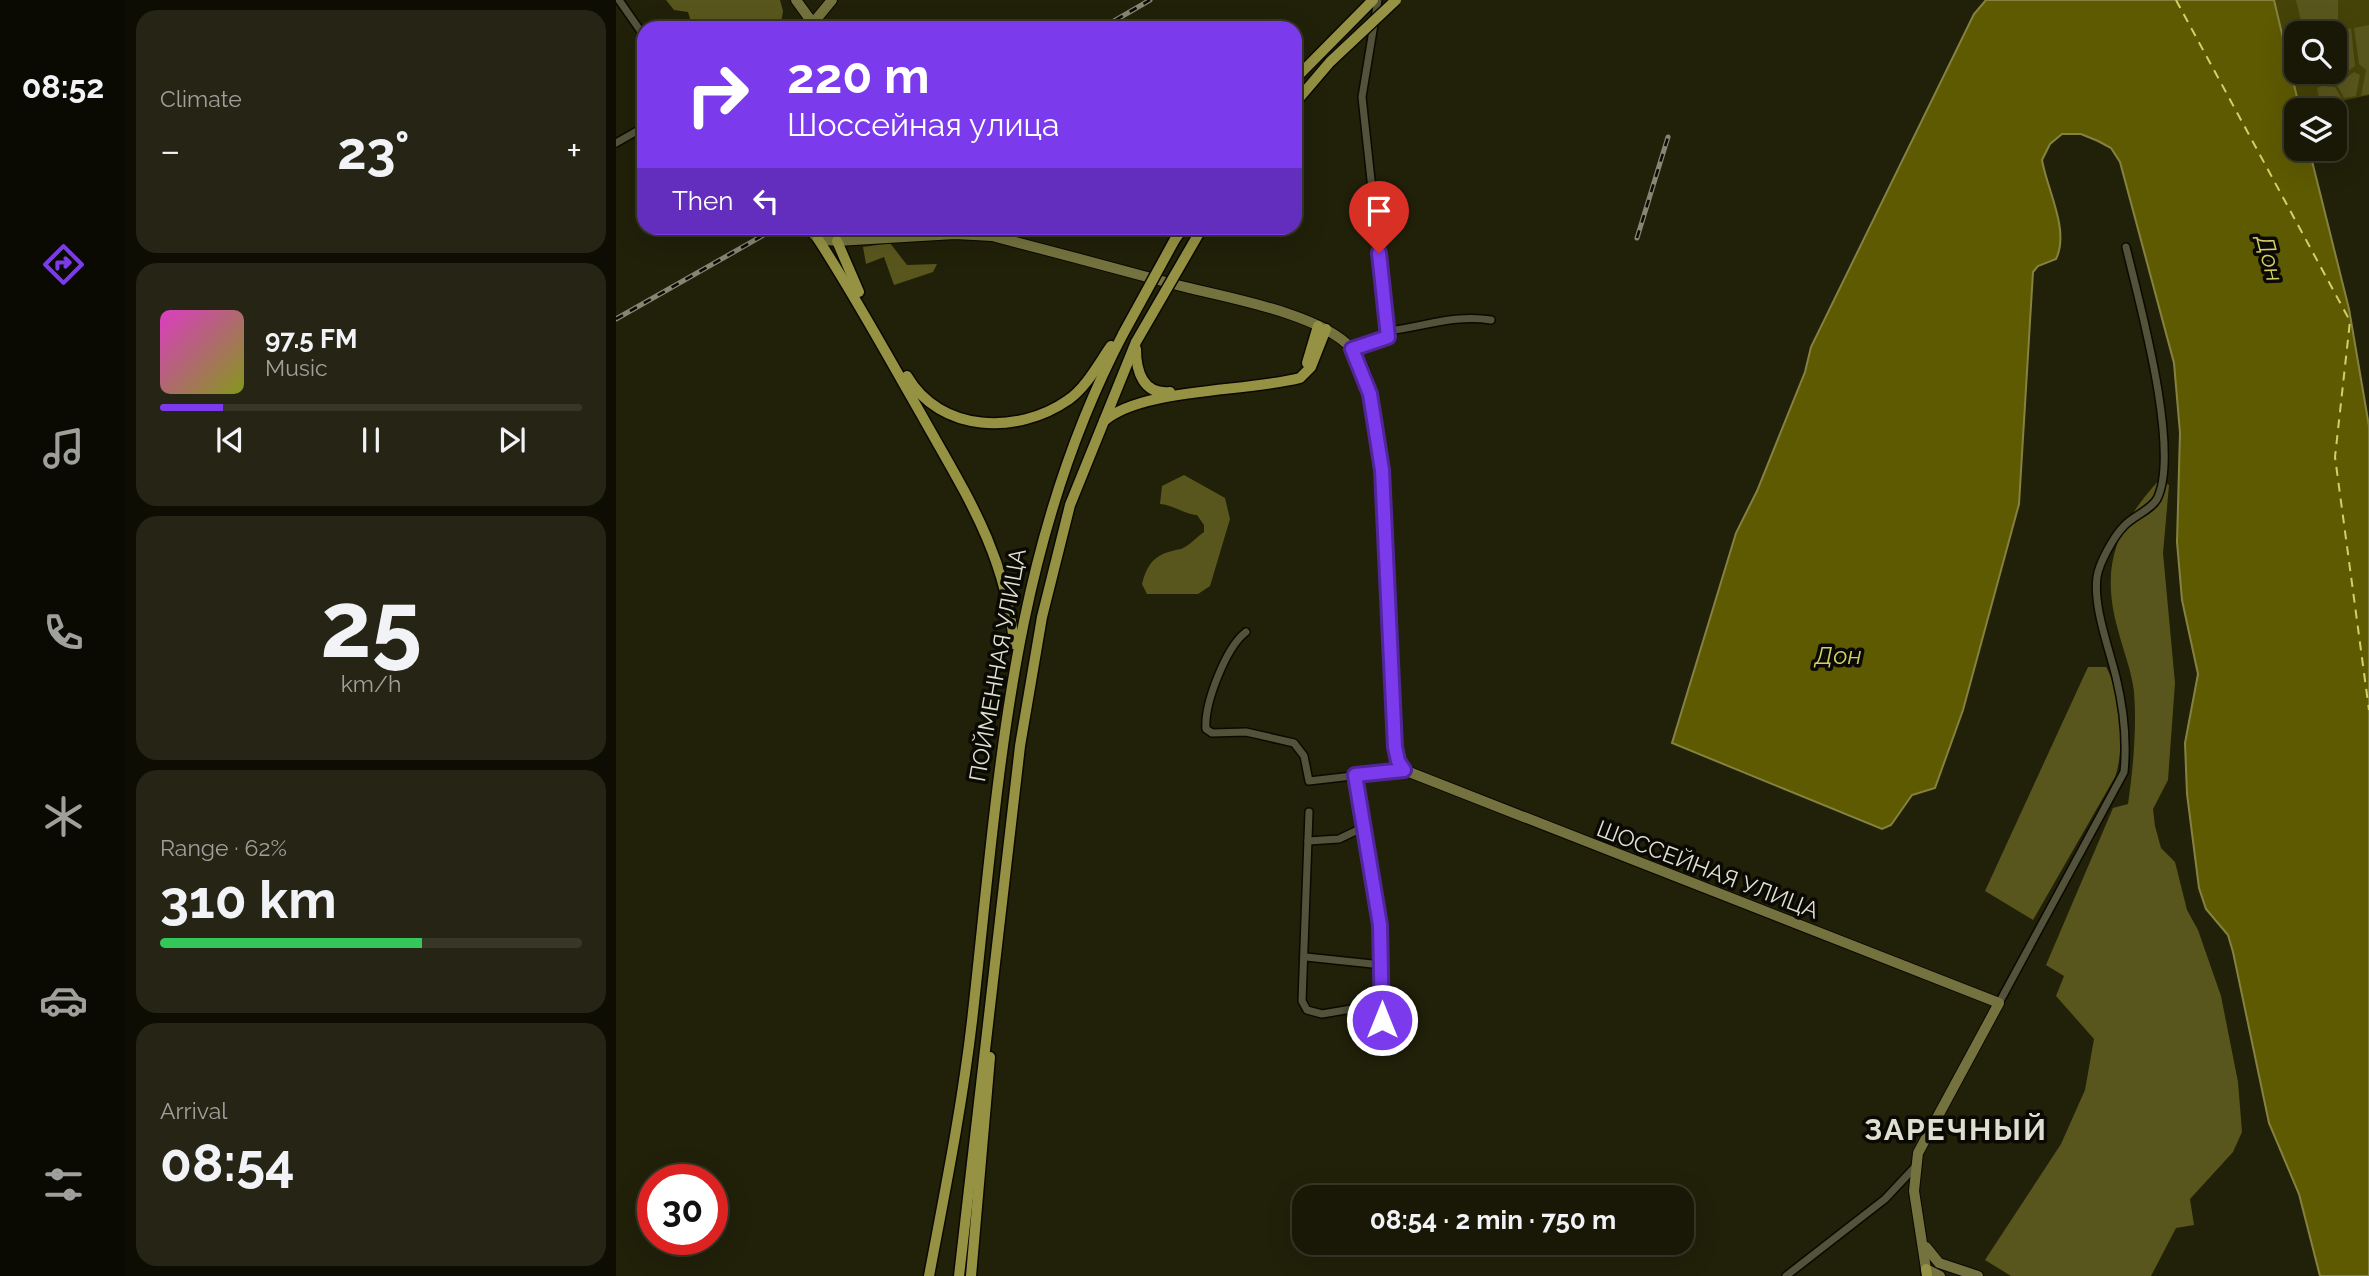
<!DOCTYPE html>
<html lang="en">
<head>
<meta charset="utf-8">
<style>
  body { margin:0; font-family:Raleway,sans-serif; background:#262515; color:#f1f3f6; height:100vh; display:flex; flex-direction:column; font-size:26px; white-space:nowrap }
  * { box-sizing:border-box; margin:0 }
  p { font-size:23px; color:#9fa09b }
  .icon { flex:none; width:38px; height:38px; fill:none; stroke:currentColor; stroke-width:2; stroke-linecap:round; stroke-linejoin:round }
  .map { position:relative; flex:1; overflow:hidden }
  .drawer { display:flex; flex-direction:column; gap:10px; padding:10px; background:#0e0d04; width:490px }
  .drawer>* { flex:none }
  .guide { position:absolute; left:21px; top:21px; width:665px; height:214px; border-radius:21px; box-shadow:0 7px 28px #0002,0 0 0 2px #373728; background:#7c3aed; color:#fff; overflow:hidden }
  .buttons { position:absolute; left:1668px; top:21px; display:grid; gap:14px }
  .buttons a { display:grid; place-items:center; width:63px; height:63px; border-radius:14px; background:#191807; box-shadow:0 7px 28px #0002,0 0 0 2px #373728; font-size:35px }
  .speed { position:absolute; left:21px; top:1164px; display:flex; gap:14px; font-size:35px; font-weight:700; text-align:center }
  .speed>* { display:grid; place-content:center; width:91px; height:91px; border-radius:50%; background:#191807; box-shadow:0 7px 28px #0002,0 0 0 2px #373728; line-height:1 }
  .speed .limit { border:10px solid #d22; background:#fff; color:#111 }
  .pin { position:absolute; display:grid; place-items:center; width:60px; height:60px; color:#fff; margin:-72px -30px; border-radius:50% 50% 50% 0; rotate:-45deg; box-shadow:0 0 7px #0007 }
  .pin .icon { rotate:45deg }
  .me { position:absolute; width:77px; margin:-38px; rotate:0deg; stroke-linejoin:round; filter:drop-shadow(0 0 5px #0008) }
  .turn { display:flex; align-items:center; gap:24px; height:147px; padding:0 35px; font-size:32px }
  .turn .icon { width:91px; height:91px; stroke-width:2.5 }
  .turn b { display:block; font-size:49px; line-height:60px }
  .then { display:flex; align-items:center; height:66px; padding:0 35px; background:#0003; gap:14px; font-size:26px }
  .big { font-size:52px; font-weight:700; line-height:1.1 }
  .drawer .widget { flex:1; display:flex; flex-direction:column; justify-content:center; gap:10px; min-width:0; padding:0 24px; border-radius:21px; background:#262515 }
  .drawer .dial { align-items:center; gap:0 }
  .dial b { font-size:91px; line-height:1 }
  .song { display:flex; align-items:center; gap:21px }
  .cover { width:84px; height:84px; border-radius:10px; background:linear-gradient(135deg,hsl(310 70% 55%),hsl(70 70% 35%)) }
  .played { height:7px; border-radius:4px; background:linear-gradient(90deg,#7c3aed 15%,#373728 15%) }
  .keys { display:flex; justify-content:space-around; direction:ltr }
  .heat { display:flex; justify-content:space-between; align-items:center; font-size:38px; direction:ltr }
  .charge { height:10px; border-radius:5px; background:linear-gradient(90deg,#34c759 62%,#373728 0) }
  .trip { position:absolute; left:676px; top:1185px; width:402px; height:70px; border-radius:21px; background:#191807; box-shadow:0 7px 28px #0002,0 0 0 2px #373728; font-weight:700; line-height:70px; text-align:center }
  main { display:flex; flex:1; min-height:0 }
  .tab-bar { display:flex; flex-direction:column; width:126px; justify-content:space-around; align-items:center; background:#0a0a03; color:#9fa09b }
  .tab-bar .icon { width:49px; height:49px }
  .tab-bar .selected { color:#7c3aed }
  .tab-bar b { font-size:32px; color:#f1f3f6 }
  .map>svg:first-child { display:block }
</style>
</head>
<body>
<main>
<nav class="tab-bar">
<b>08:52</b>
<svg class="icon selected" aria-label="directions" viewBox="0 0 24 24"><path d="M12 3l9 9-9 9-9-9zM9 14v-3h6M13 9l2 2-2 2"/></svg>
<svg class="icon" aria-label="music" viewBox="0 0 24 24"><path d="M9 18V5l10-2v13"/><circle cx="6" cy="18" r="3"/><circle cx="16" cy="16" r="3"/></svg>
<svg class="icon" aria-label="phone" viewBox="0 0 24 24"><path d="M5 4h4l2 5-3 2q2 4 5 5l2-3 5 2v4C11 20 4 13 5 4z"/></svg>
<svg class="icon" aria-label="climate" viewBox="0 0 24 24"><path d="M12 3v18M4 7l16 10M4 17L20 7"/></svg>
<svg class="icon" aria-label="car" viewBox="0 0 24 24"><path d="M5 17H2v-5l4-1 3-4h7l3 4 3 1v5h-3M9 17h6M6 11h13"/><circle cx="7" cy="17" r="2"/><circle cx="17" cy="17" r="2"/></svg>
<svg class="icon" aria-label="filters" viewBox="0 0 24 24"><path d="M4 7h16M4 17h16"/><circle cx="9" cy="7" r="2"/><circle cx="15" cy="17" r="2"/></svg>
</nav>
<section class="drawer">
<div class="widget"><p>Climate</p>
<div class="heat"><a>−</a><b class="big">23°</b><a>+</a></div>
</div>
<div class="widget">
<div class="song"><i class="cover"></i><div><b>97.5 FM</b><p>Music</p></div></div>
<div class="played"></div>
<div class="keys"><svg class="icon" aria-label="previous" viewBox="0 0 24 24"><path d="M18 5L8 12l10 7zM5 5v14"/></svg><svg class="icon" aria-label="pause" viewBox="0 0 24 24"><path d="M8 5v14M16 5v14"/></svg><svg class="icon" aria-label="next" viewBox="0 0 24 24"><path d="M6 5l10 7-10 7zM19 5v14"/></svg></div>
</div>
<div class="widget dial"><b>25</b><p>km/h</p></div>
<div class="widget"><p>Range · 62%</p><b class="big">310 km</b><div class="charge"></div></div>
<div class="widget"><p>Arrival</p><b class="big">08:54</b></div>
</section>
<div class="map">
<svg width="1753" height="1276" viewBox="0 0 1753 1276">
  <rect width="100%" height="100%" fill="#212009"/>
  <!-- green -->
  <path fill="#454307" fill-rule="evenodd" d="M 1658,0 L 1753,0 L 1753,95 L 1684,110 ZM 1680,33 L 1718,33 L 1718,72 L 1680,72 Z"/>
  <!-- forest -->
  <g fill="#59561d">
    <polygon points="50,0 164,0 167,11 164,28 77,28 72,12 58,10"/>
    <polygon points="1680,0 1722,0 1722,26 1688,33"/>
    <polygon points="1753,25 1753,94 1745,96 1750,70 1743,64 1738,28"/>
    <path d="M 1735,28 L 1739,66 L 1720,80 L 1716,72 L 1718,72 C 1718,56 1729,47 1728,30 Z"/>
    <polygon points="1738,72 1744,75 1740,96 1728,98 1721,85"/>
    <polygon points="1706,86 1719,87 1726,99 1704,104 1701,88"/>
    <polygon points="274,243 291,265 321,264 317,272 278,285 268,257 250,264 247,247"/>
    <path d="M 568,475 L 609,498 L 614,519 L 594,586 L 582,594 L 531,594 L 526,584 C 532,560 542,553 565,549 C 572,547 582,536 588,532 L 588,525 L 581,515 C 567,514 558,505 544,504 L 546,486 Z"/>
    <path d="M 1543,480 L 1553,485 L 1547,553 L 1559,683 L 1552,780 L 1537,809 L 1539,826 L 1545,848 L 1559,862 L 1571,910 L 1582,930 L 1605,996 L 1622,1082 L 1626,1132 L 1617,1152 L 1574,1199 L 1578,1225 L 1560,1228 L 1535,1276 L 1395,1276 L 1369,1260 L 1445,1144 L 1469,1090 L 1478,1039 L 1440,996 L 1448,976 L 1430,965 L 1497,808 L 1512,804 C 1517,769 1521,728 1518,692 C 1516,672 1507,650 1502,630 C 1484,566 1500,528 1543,480 Z"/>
    <path d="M 1472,667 L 1490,667 C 1505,692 1509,750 1499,777 L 1417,920 L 1369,891 Z"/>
  </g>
  <!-- water -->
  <path fill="#5e5a02" stroke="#858240" stroke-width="2" d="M 1370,0 L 1658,0 L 1684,110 L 1680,110 L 1680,149 L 1693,149 L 1733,309 L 1753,426 L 1753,1276 L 1704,1276 L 1683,1194 L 1653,1123 L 1617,952 L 1612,935 L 1590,909 L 1583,888 L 1571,794 L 1569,743 L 1582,674 L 1566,600 L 1561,542 L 1564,433 L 1558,363 L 1504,162 L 1495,148 L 1482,141 L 1465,134 L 1446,134 L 1434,144 L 1426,160 C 1431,190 1454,230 1440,259 L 1422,266 L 1417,272 L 1403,504 L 1347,710 L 1319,788 L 1296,795 L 1275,825 L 1266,829 L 1056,743 L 1120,533 L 1141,491 L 1189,372 L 1195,347 L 1358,14 Z"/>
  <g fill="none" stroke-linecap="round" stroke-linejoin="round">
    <!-- ferry -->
    <polyline stroke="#d4d067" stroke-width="2" stroke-dasharray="9 7" stroke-linecap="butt" points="1560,0 1734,321 1719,457 1753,710"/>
    <defs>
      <g id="minor">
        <polyline points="3,0 28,36"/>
        <polyline points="0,143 28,127"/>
        <path d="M 772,331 C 807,327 839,314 875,320"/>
        <polyline points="736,349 772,337 746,97 762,0"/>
        <path d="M 630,632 C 610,647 588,704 590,729 L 596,733 L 630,732 L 678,743 L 688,756 L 693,781 L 788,770"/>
        <polyline points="739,775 764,925 765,1014 771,1030 784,1041"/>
        <polyline points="693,812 686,1001 691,1010 706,1014 765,1004"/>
        <polyline points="692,841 723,839 748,827"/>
        <polyline points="690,957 766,965"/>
        <path d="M 1383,1003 L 1508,772 C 1511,742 1507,706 1500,677 C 1493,648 1477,607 1481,577 C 1483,563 1498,536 1508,526 C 1517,516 1535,510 1541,499 C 1565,451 1523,301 1510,247"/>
        <polyline points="1170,1276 1269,1199 1299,1167"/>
      </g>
      <g id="secondary">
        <polyline points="180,0 196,22"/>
        <polyline points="193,28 216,0"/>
        <path d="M 192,228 L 202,239 L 221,241 L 339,234 L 376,236 C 438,252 499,268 561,285 C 607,297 704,313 735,348 C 759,374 762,436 766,470 L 779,747 L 782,761 L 788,770 L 1383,1003 L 1302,1153 L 1298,1191 L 1310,1269 L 1324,1276"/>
        <polyline points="215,228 221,241"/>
        <polyline points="1310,1247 1323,1263 1362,1276"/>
      </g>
      <g id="primary">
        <polyline points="679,79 757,0"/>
        <path d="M 202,239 C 239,296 271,355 305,414 C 348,491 390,553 398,644"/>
        <polyline points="221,241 243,292"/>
        <polyline points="558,241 567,228"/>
        <path d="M 520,349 C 520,371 527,395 554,392"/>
        <polyline points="691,363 702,326"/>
        <path d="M 291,376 C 324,433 402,435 452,400 C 470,388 483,363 495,346"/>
        <path d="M 488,421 C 526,388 631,392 684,378 L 695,367 L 710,329"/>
        <polyline points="1310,1269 1311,1276"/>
        <path d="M 313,1276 C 329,1191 346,1107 356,1021 C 383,783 393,551 507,334"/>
        <polyline points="343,1276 404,746 426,617 454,505 520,342"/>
        <polyline points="355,1276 374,1057"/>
      </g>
    </defs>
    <!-- minor casing -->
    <use href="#minor" stroke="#0b0900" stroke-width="10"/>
    <!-- secondary casing -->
    <use href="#secondary" stroke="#0b0900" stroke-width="12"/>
    <!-- primary casing -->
    <use href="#primary" stroke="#0b0900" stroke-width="13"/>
    <!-- minor -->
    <use href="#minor" stroke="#53523a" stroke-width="7"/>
    <!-- secondary -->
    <use href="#secondary" stroke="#74723e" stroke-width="10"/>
    <!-- primary -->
    <use href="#primary" stroke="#969243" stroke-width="10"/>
    <defs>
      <g id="rail">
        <polyline points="486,28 534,0"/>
        <polyline points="1021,238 1052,137"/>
        <polyline points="0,319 160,228"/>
      </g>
    </defs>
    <!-- rail casing -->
    <use href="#rail" stroke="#878674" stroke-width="5"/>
    <!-- rail -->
    <use href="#rail" stroke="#0a0903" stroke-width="2.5" stroke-dasharray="8" stroke-linecap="butt"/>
    <defs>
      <g id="primary-bridge">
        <polyline points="679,103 714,62 780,0"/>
        <polyline points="507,334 558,241"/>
        <polyline points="520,342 586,228"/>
      </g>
    </defs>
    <!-- primary-bridge casing -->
    <use href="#primary-bridge" stroke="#0b0900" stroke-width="13" stroke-linecap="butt"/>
    <!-- primary-bridge -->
    <use href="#primary-bridge" stroke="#969243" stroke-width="10"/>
  </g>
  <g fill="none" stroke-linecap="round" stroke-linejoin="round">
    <defs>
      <polyline id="route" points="763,253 772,337 736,349 754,394 766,470 779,747 782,761 788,770 739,775 764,925 766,1020"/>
    </defs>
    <!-- route casing -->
    <use href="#route" stroke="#51269a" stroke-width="18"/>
    <!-- route -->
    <use href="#route" stroke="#7c3aed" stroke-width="12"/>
  </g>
  <g text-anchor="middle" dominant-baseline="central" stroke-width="7" stroke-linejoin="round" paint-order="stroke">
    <!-- street labels -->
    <g font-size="23" fill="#dfdfd1" stroke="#0a0903">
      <text transform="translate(381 665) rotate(-80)">ПОЙМЕННАЯ УЛИЦА</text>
      <text transform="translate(1092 869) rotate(21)">ШОССЕЙНАЯ УЛИЦА</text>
    </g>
    <!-- water labels -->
    <g font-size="24" font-style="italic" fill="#d4d067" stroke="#0a0903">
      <text transform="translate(1654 258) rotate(76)">Дон</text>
      <text x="1222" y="655">Дон</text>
    </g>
    <!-- district labels -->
    <g font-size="30" font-weight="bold" letter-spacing="2" fill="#dfdfd1" stroke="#0a0903">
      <text x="1340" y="1129">ЗАРЕЧНЫЙ</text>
    </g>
  </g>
</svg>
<div class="buttons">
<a><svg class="icon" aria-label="search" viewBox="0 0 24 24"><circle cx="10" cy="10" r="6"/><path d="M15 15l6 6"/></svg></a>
<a><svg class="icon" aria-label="layers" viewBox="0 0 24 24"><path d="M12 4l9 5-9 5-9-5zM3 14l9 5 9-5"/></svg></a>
</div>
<div class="speed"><div class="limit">30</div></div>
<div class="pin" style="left:763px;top:253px;background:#d93025"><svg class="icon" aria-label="arrive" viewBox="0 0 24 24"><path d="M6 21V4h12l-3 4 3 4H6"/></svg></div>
<svg class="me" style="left:766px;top:1020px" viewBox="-20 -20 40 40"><circle r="17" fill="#7c3aed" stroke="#fff" stroke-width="3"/><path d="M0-11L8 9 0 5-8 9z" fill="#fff"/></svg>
<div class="trip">08:54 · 2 min · 750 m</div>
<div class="guide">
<div class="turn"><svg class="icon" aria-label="right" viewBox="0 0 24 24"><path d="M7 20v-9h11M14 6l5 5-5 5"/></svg><div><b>220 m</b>Шоссейная улица</div></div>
<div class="then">Then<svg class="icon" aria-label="left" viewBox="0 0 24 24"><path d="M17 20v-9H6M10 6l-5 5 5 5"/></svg></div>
</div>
</div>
</main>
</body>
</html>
